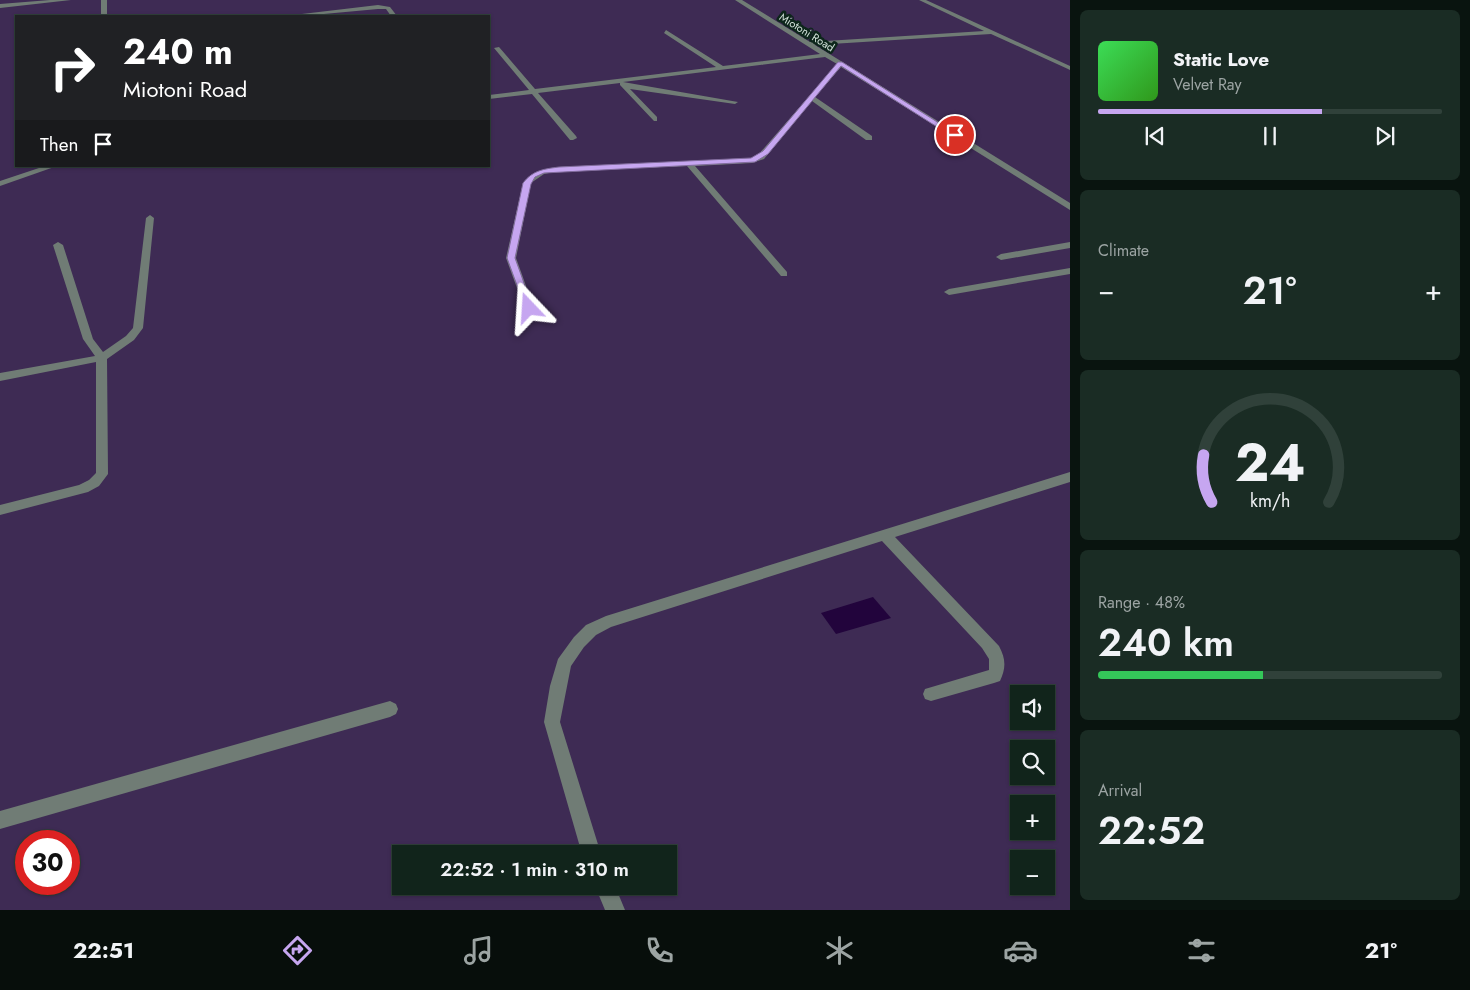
<!DOCTYPE html>
<html lang="en">
<head>
<meta charset="utf-8">
<style>
  body { margin:0; font-family:Jost,sans-serif; background:#1a2c24; color:#f1f3f6; height:100vh; display:flex; flex-direction:column; font-size:19px; white-space:nowrap }
  * { box-sizing:border-box; margin:0 }
  p { font-size:16px; color:#9ca4a3 }
  .icon { flex:none; width:28px; height:28px; fill:none; stroke:currentColor; stroke-width:2; stroke-linecap:round; stroke-linejoin:round }
  .map { position:relative; flex:1; overflow:hidden }
  .sheet { display:flex; flex-direction:column; gap:10px; padding:10px; background:#09140f; width:400px }
  .sheet>* { flex:none }
  .banner { position:absolute; left:15px; top:15px; width:475px; height:152px; border-radius:0px; box-shadow:0 1px 4px #0004,0 0 0 1px #30413a; background:#202124; color:#fff; overflow:hidden }
  .fabs { position:absolute; left:1010px; top:685px; display:grid; gap:10px }
  .fabs a { display:grid; place-items:center; width:45px; height:45px; border-radius:0px; background:#11241b; box-shadow:0 1px 4px #0004,0 0 0 1px #30413a; font-size:25px }
  .speed { position:absolute; left:15px; top:830px; display:flex; gap:10px; font-size:25px; font-weight:700; text-align:center }
  .speed>* { display:grid; place-content:center; width:65px; height:65px; border-radius:50%; background:#11241b; box-shadow:0 1px 4px #0004,0 0 0 1px #30413a; line-height:1 }
  .speed .limit { border:8px solid #d22; background:#fff; color:#111 }
  .pin { position:absolute; display:grid; place-items:center; width:42px; height:42px; color:#fff; margin:-21px; border:2px solid #fff; border-radius:50%; box-shadow:0 1px 5px #0007 }
  .me { position:absolute; width:55px; margin:-28px; rotate:340deg; stroke-linejoin:round; filter:drop-shadow(0 0 4px #0008) }
  .turn { display:flex; align-items:center; gap:18px; height:105px; padding:0 25px; font-size:22px }
  .turn .icon { width:65px; height:65px; stroke-width:2.5 }
  .turn b { display:block; font-size:35px; line-height:42px }
  .then { display:flex; align-items:center; height:48px; padding:0 25px; background:#0003; gap:10px; font-size:19px }
  .big { font-size:38px; font-weight:600; line-height:1.1 }
  .sheet .card { flex:1; display:flex; flex-direction:column; justify-content:center; gap:8px; min-width:0; padding:0 18px; border-radius:8px; background:#1a2c24 }
  .sheet .dial { align-items:center; gap:0 }
  .dial svg { height:130px; overflow:visible; fill:none; stroke:#30413a; stroke-width:7; stroke-linecap:round; text-anchor:middle }
  .dial text { fill:#f1f3f6; stroke:none }
  .song { display:flex; align-items:center; gap:15px }
  .cover { width:60px; height:60px; border-radius:8px; background:linear-gradient(135deg,hsl(130 70% 55%),hsl(110 70% 35%)) }
  .played { height:5px; border-radius:2px; background:linear-gradient(90deg,#c6a6f0 65%,#30413a 65%) }
  .keys { display:flex; justify-content:space-around; direction:ltr }
  .heat { display:flex; justify-content:space-between; align-items:center; font-size:28px; direction:ltr }
  .charge { height:8px; border-radius:4px; background:linear-gradient(90deg,#34c759 48%,#30413a 0) }
  .trip { position:absolute; left:392px; top:845px; width:285px; height:50px; border-radius:0px; background:#11241b; box-shadow:0 1px 4px #0004,0 0 0 1px #30413a; font-weight:600; line-height:50px; text-align:center }
  .dock { display:flex; height:80px; justify-content:space-around; align-items:center; background:#070e0b; color:#9ca4a3 }
  .dock .icon { width:35px; height:35px }
  .dock .current { color:#c6a6f0 }
  .dock b { font-size:22px; color:#f1f3f6 }
  main { display:flex; flex:1; min-height:0 }
  .map>svg:first-child { display:block }
</style>
</head>
<body>
<main>
<div class="map">
<svg width="1070" height="910" viewBox="0 0 1070 910">
  <rect width="100%" height="100%" fill="#173024"/>
  <!-- green -->
  <path fill="#3e2b54" fill-rule="evenodd" d="M 0,0 L 1070,0 L 1070,910 L 0,910 ZM 16,16 L 489,16 L 489,166 L 16,166 ZM 1019,694 L 1046,694 L 1046,721 L 1019,721 ZM 1019,749 L 1046,749 L 1046,776 L 1019,776 ZM 1019,804 L 1046,804 L 1046,831 L 1019,831 ZM 26,841 L 69,841 L 69,884 L 26,884 ZM 401,854 L 669,854 L 669,886 L 401,886 ZM 1019,859 L 1046,859 L 1046,886 L 1019,886 Z"/>
  <!-- water -->
  <polygon fill="#22043c" points="873,597 891,618 836,634 821,613"/>
  <g fill="none" stroke-linecap="round" stroke-linejoin="round">
    <!-- minor -->
    <g fill="#707c75" fill-rule="evenodd">
      <polygon points="50,0 71,0 0,8 0,4"/>
      <rect x="101" y="0" width="6" height="16"/>
      <path d="M 735,0 L 742,0 L 810,42 L 984,31 L 919,0 L 926,0 L 1070,66 L 1070,70 L 1068,69 L 991,34 L 815,45 L 1070,203 L 1070,210 L 841,67 L 815,97 L 872,136 L 872,140 L 866,140 L 812,101 L 764,159 L 752,163 L 695,166 L 787,272 L 787,276 L 781,276 L 687,166 L 559,171 L 544,174 L 531,183 L 516,258 L 534,308 L 529,311 L 525,310 L 506,258 L 523,183 C 532,171 544,169 559,167 L 751,159 L 758,155 L 837,64 L 825,57 L 623,82 L 738,102 L 735,104 L 630,89 L 657,117 L 657,121 L 654,121 L 620,85 L 620,83 L 538,93 L 576,136 L 577,138 L 573,140 L 570,140 L 532,94 L 489,99 L 489,95 L 529,90 L 494,48 L 499,47 L 535,89 L 716,67 L 664,33 L 666,30 L 723,66 L 820,54 Z"/>
      <polygon points="378,5 390,7 397,16 391,16 386,9 378,9 302,16 285,16"/>
      <polygon points="45,166 57,166 0,186 0,181"/>
      <polygon points="150,215 154,218 143,328 134,340 107,359 108,474 99,486 88,492 0,515 0,505 79,485 89,480 96,473 96,362 0,381 0,373 95,356 83,339 53,245 58,242 63,245 93,339 103,352 126,336 133,328 146,218"/>
      <polygon points="1070,242 1070,248 1001,260 996,257 1001,254"/>
      <polygon points="1070,268 1070,274 949,295 944,292 949,289"/>
      <path d="M 1070,472 L 1070,482 L 895,537 L 999,646 C 1006,659 1006,668 1000,681 L 994,683 L 931,701 L 925,699 L 923,694 L 925,689 L 989,670 L 989,659 L 982,648 L 882,541 L 611,627 L 596,635 L 584,647 L 571,666 L 560,722 L 601,854 L 582,854 L 544,722 L 550,686 L 558,659 L 574,637 L 586,625 L 606,616 Z"/>
      <polygon points="390,701 396,704 398,709 396,714 390,717 0,829 0,811"/>
      <polygon points="595,886 615,886 625,910 605,910"/>
    </g>
  </g>
  <!-- route -->
  <path fill="#c6a6f0" stroke="#816c9c" d="M 838,62 L 842,62 L 958,135 L 953,137 L 841,66 L 768,154 L 755,162 L 544,173 L 535,177 L 531,184 L 515,258 L 533,308 L 529,311 L 526,310 L 507,258 L 523,183 C 533,170 544,169 559,167 L 751,158 L 763,151 Z"/>
  <g text-anchor="middle" dominant-baseline="central" stroke-width="5" stroke-linejoin="round" paint-order="stroke">
    <!-- far-street labels -->
    <g font-size="11" fill="#d3e2da" stroke="#0d261b">
      <text transform="translate(807 32) rotate(32)">Miotoni Road</text>
    </g>
  </g>
</svg>
<div class="fabs">
<a><svg class="icon" aria-label="sound" viewBox="0 0 24 24"><path d="M4 9h4l5-4v14l-5-4H4zM17 9q2 3 0 6"/></svg></a>
<a><svg class="icon" aria-label="search" viewBox="0 0 24 24"><circle cx="10" cy="10" r="6"/><path d="M15 15l6 6"/></svg></a>
<a>+</a>
<a>−</a>
</div>
<div class="speed"><div class="limit">30</div></div>
<div class="pin" style="left:955px;top:135px;background:#d93025"><svg class="icon" aria-label="arrive" viewBox="0 0 24 24"><path d="M6 21V4h12l-3 4 3 4H6"/></svg></div>
<svg class="me" style="left:529px;top:308px" viewBox="-20 -20 40 40"><path d="M0-17L14 15 0 8-14 15z" fill="#c6a6f0" stroke="#fff" stroke-width="4"/></svg>
<div class="trip">22:52 · 1 min · 310 m</div>
<div class="banner">
<div class="turn"><svg class="icon" aria-label="right" viewBox="0 0 24 24"><path d="M7 20v-9h11M14 6l5 5-5 5"/></svg><div><b>240 m</b>Miotoni Road</div></div>
<div class="then">Then<svg class="icon" aria-label="arrive" viewBox="0 0 24 24"><path d="M6 21V4h12l-3 4 3 4H6"/></svg></div>
</div>
</div>
<section class="sheet">
<div class="card">
<div class="song"><i class="cover"></i><div><b>Static Love</b><p>Velvet Ray</p></div></div>
<div class="played"></div>
<div class="keys"><svg class="icon" aria-label="previous" viewBox="0 0 24 24"><path d="M18 5L8 12l10 7zM5 5v14"/></svg><svg class="icon" aria-label="pause" viewBox="0 0 24 24"><path d="M8 5v14M16 5v14"/></svg><svg class="icon" aria-label="next" viewBox="0 0 24 24"><path d="M6 5l10 7-10 7zM19 5v14"/></svg></div>
</div>
<div class="card"><p>Climate</p>
<div class="heat"><a>−</a><b class="big">21°</b><a>+</a></div>
</div>
<div class="card dial"><svg viewBox="0 0 100 80">
<path d="M14 69A42 42 0 1 1 86 69"/>
<path d="M14 69A42 42 0 0 1 9 40" stroke="#c6a6f0"/>
<text x="50" y="56" font-size="32" font-weight="700">24</text>
<text x="50" y="72" font-size="11">km/h</text>
</svg></div>
<div class="card"><p>Range · 48%</p><b class="big">240 km</b><div class="charge"></div></div>
<div class="card"><p>Arrival</p><b class="big">22:52</b></div>
</section>
</main>
<nav class="dock">
<b>22:51</b>
<svg class="icon current" aria-label="directions" viewBox="0 0 24 24"><path d="M12 3l9 9-9 9-9-9zM9 14v-3h6M13 9l2 2-2 2"/></svg>
<svg class="icon" aria-label="music" viewBox="0 0 24 24"><path d="M9 18V5l10-2v13"/><circle cx="6" cy="18" r="3"/><circle cx="16" cy="16" r="3"/></svg>
<svg class="icon" aria-label="phone" viewBox="0 0 24 24"><path d="M5 4h4l2 5-3 2q2 4 5 5l2-3 5 2v4C11 20 4 13 5 4z"/></svg>
<svg class="icon" aria-label="climate" viewBox="0 0 24 24"><path d="M12 3v18M4 7l16 10M4 17L20 7"/></svg>
<svg class="icon" aria-label="car" viewBox="0 0 24 24"><path d="M5 17H2v-5l4-1 3-4h7l3 4 3 1v5h-3M9 17h6M6 11h13"/><circle cx="7" cy="17" r="2"/><circle cx="17" cy="17" r="2"/></svg>
<svg class="icon" aria-label="filters" viewBox="0 0 24 24"><path d="M4 7h16M4 17h16"/><circle cx="9" cy="7" r="2"/><circle cx="15" cy="17" r="2"/></svg>
<b>21°</b>
</nav>
</body>
</html>
